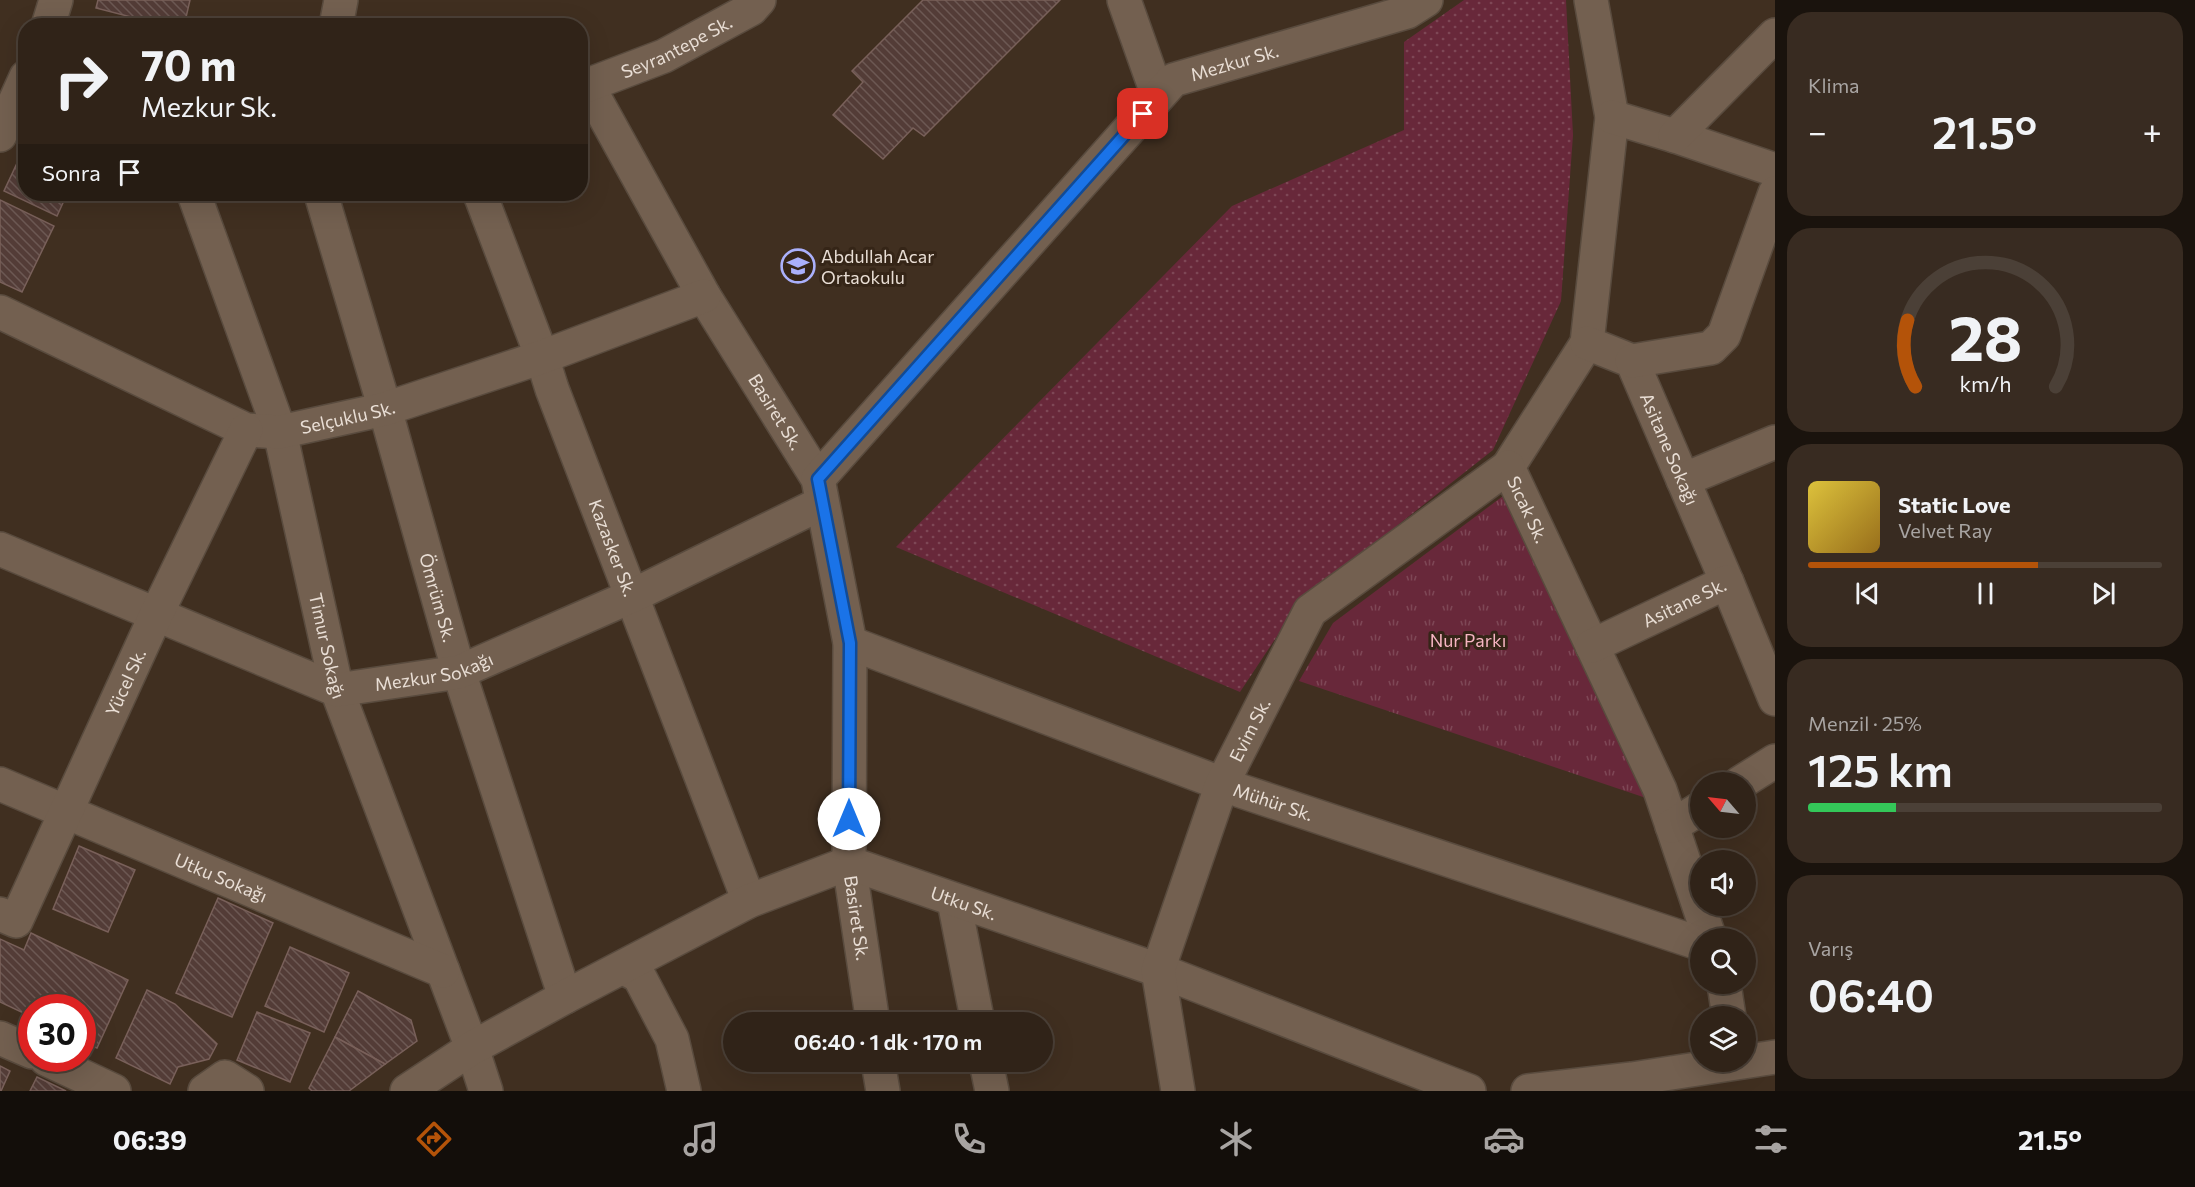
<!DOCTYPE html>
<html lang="tr">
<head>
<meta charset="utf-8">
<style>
  body { margin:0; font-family:Commissioner,sans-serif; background:#382b21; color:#f1f3f6; height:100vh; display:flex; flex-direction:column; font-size:22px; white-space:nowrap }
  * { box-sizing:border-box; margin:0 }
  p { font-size:20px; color:#a8a4a2 }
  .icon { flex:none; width:33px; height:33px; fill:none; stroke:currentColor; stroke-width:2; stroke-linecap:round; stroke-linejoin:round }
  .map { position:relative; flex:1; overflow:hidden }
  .drawer { display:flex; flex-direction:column; gap:12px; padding:12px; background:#1a130d; width:420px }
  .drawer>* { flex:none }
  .guide { position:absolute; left:18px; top:18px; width:570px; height:183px; border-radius:24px; box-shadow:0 6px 24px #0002,0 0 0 2px #4b4037; background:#302318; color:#f1f3f6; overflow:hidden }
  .needle { width:39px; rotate:298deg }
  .fabs { position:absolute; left:1690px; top:772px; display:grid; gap:12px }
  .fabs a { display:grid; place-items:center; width:66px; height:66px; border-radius:50%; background:#302318; box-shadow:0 6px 24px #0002,0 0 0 2px #4b4037; font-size:30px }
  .speed { position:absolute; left:18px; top:994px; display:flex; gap:12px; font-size:30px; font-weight:700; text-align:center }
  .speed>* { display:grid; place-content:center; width:78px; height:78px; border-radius:50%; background:#302318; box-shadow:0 6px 24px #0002,0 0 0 2px #4b4037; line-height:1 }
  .speed .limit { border:9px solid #d22; background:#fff; color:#111 }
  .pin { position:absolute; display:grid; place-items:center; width:51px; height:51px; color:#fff; margin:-26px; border-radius:12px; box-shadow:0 3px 9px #0006 }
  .me { position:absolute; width:66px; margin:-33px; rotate:0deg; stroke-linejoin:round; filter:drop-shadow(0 0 4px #0008) }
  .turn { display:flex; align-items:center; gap:21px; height:126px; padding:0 24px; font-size:27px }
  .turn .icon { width:78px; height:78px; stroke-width:2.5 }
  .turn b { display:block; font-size:42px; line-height:51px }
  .then { display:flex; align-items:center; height:57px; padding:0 24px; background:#0003; gap:12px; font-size:22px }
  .big { font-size:45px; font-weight:600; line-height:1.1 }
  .drawer .card { flex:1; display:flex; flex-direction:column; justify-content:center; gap:9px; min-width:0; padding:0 21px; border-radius:24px; background:#382b21 }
  .drawer .dial { align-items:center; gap:0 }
  .dial svg { height:156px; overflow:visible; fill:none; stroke:#4b4037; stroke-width:7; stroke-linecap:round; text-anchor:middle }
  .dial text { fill:#f1f3f6; stroke:none }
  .song { display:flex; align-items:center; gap:18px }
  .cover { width:72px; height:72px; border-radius:9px; background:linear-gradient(135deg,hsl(50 70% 55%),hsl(40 70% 35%)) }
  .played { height:6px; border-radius:3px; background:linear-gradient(90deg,#b45309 65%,#4b4037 65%) }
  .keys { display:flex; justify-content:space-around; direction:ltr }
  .heat { display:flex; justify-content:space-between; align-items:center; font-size:33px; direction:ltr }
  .charge { height:9px; border-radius:4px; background:linear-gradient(90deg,#34c759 25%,#4b4037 0) }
  .trip { position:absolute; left:723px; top:1012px; width:330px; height:60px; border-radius:30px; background:#302318; box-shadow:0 6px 24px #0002,0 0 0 2px #4b4037; font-weight:600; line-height:60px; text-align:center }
  .menu { display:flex; height:96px; justify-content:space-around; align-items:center; background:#130e0a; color:#a8a4a2 }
  .menu .icon { width:42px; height:42px }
  .menu .active { color:#b45309 }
  .menu b { font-size:27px; color:#f1f3f6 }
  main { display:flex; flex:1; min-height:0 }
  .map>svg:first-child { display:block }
</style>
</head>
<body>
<main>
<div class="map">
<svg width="1775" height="1091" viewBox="0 0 1775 1091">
  <defs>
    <pattern id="grass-dots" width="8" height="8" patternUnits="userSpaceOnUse" patternTransform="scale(1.5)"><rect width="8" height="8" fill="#68283a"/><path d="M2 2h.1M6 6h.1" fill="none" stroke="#7e4756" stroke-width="1.8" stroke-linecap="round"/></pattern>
    <pattern id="park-tufts" width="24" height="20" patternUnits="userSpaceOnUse" patternTransform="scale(1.5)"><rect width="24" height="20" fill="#68283a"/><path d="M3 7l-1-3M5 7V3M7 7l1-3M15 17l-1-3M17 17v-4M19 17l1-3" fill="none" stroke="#7e4756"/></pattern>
    <pattern id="building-back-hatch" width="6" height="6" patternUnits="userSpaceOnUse" patternTransform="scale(1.5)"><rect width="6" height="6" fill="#533c37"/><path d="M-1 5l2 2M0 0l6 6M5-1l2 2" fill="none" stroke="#6c5853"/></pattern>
  </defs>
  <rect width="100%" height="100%" fill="#402f20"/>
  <!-- grass -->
  <polygon fill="url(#grass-dots)" points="1464,0 1566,0 1573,135 1561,301 1493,450 1299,603 1240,692 896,547 1232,206 1404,130 1404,42"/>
  <!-- park -->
  <polygon fill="url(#park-tufts)" points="1503,496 1646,798 1299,681 1333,623"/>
  <!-- building -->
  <g fill="url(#building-back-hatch)" stroke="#79605a" stroke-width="1.5">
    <polygon points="98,0 190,0 184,26 166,26 96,8"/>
    <polygon points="923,0 1060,0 924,136 913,128 883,159 833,115 863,82 852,71"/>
    <polygon points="26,144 26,194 67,194 57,216 4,191"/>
    <polygon points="0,200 54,226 22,292 0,282"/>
    <polygon points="79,846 135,870 108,932 53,909"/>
    <polygon points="218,898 273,923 232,1017 176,993"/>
    <polygon points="31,933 128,980 97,1048 82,1042 82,1008 32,1008 32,1017 0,1002 0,939 24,950"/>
    <polygon points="290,947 349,973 324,1032 265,1006"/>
    <polygon points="147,990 175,1004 217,1044 209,1059 178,1067 170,1084 116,1058"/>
    <polygon points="358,991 411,1020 417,1041 385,1064 335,1037"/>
    <polygon points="257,1012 310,1033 290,1082 237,1060"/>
    <polygon points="335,1037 385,1064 349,1091 312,1091 309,1088"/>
    <polygon points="0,1066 10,1071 1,1091 0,1091"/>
    <polygon points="37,1077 66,1091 30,1091"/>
  </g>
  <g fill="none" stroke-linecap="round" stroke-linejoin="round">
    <defs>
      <g id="minor">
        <polyline points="1124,0 1158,96"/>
        <path id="s1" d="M 1591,0 L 1612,117 L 1587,343 L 1508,467 L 1660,790 L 1710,939"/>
        <polyline points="48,26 56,0"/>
        <polyline points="336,26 341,0"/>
        <path id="s2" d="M 588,86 L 704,296 L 818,479 L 850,643 L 849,863 L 873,1023"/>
        <path id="s3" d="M 580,88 L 664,56 L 751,9 L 759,0"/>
        <polyline points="1612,117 1675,136 1775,170"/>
        <polyline points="0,135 26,77"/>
        <polyline points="1675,136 1775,35"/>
        <path id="s4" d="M 194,194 L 280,432 L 337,690 L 472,1048 L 486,1091"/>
        <path id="s5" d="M 321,194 L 385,409 L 459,672 L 565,997"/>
        <path id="s6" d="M 480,194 L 542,357 L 552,389 L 749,901"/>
        <path id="s7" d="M 0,312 L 246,430 L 280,432 L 385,409 L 542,357 L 704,296"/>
        <path id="s8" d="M 1587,343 L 1632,361 L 1727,582"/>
        <polyline points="1632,361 1711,348 1724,335 1775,193"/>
        <path id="s9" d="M 818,479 L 1173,80 L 1407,12 L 1426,0"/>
        <polyline points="1683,480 1775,442"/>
        <path id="s10" d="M 0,549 L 337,690 L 459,672 L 632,596 L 822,503"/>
        <path id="s11" d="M 850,643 L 1241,791 L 1701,944"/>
        <path id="s12" d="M 1592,646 L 1727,582 L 1775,699"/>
        <polyline points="1740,783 1775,761"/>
        <path id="s13" d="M 0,784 L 443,971"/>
        <polyline points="1672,826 1701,808"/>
        <polyline points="954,901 978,1023"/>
        <path id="s14" d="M 0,914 L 16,921 L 156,615 L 246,430"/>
        <polyline points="624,968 639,976 672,1039 684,1091"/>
        <polyline points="1724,984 1729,1017"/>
        <polyline points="0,1038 32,1052"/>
        <polyline points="46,1059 114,1091"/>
        <polyline points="878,1062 883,1091"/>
        <polyline points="986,1062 992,1091"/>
        <polyline points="205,1091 225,1077 247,1091"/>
        <path id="s15" d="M 407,1091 L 472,1048 L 565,997 L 749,901 L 849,863 L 1158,970 L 1469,1091"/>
        <path id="s16" d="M 1178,1091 L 1158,970 L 1222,784 L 1310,611 L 1508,467"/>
        <polyline points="1528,1091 1632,1079 1775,1057"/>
      </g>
    </defs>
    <!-- minor casing -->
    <use href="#minor" stroke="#594b3e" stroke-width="36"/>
    <!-- minor -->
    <use href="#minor" stroke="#736050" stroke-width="33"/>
  </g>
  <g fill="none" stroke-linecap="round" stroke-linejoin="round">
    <defs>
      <polyline id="route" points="849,819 850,643 818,479 1143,114"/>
    </defs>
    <!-- route casing -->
    <use href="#route" stroke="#114b97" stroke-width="15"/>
    <!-- route -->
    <use href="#route" stroke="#1a73e8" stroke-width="10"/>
  </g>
  <!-- icons -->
  <defs>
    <symbol id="school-ring" viewBox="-11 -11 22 22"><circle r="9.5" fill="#352517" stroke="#aab0fb" stroke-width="1.5"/><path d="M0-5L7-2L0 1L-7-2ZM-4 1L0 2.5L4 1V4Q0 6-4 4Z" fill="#aab0fb"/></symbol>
  </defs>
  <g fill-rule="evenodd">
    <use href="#school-ring" x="779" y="247" width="38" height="38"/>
  </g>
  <g text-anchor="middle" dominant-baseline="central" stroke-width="6" stroke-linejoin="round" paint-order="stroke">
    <!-- street labels -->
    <g font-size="18" fill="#e9ded5" stroke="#352517">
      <text stroke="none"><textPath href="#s3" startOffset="105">Seyrantepe Sk.</textPath></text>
      <text stroke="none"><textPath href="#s9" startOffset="598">Mezkur Sk.</textPath></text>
      <text stroke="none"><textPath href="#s2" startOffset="376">Basiret Sk.</textPath></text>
      <text stroke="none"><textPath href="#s7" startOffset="376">Selçuklu Sk.</textPath></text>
      <text stroke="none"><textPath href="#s8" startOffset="144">Asitane Sokağı</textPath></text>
      <text stroke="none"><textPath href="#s1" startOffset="540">Sıcak Sk.</textPath></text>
      <text stroke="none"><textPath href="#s6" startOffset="378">Kazasker Sk.</textPath></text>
      <text stroke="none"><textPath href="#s5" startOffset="420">Ömrüm Sk.</textPath></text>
      <text stroke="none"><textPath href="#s12" startOffset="102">Asitane Sk.</textPath></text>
      <text stroke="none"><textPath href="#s4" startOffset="472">Timur Sokağı</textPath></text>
      <text stroke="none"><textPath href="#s10" startOffset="464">Mezkur Sokağı</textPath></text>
      <text stroke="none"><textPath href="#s14" startOffset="280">Yücel Sk.</textPath></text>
      <text stroke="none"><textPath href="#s16" startOffset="380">Evim Sk.</textPath></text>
      <text stroke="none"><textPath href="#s11" startOffset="452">Mühür Sk.</textPath></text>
      <text stroke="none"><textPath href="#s13" startOffset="240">Utku Sokağı</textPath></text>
      <text stroke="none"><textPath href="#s15" startOffset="620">Utku Sk.</textPath></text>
      <text stroke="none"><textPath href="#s2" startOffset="898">Basiret Sk.</textPath></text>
    </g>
    <!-- poi labels -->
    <g font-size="18" fill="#e9ded5" stroke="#352517" text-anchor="start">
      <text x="821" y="256">Abdullah Acar<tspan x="821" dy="21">Ortaokulu</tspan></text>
    </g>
    <!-- park labels -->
    <g font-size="18" fill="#f6b4c2" stroke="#352517">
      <text x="1468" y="640">Nur Parkı</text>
    </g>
  </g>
</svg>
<div class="fabs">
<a><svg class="needle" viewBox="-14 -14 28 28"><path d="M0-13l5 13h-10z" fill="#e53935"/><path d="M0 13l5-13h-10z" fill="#a8a4a2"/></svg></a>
<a><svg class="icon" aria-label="sound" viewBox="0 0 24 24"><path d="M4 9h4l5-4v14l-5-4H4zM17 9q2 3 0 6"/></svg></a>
<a><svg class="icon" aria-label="search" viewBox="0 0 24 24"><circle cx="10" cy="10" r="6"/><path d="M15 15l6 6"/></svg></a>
<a><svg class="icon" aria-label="layers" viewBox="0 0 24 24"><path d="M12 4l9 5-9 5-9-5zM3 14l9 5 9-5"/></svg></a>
</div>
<div class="speed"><div class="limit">30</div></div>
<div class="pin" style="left:1143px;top:114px;background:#d93025"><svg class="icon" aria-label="arrive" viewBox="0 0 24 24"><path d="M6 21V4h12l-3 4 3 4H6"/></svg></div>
<svg class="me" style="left:849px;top:819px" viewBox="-20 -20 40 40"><circle r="19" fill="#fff"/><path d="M0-13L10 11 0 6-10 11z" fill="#1a73e8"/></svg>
<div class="trip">06:40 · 1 dk · 170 m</div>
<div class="guide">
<div class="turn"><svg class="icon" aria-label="right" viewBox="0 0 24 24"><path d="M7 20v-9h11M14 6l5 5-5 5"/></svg><div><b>70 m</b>Mezkur Sk.</div></div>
<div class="then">Sonra<svg class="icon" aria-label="arrive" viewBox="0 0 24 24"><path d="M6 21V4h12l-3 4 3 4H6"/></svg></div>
</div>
</div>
<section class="drawer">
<div class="card"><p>Klima</p>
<div class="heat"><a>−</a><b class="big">21.5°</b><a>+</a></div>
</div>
<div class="card dial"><svg viewBox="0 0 100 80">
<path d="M14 69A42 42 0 1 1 86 69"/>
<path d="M14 69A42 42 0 0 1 10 35" stroke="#b45309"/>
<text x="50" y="56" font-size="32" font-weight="700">28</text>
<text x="50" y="72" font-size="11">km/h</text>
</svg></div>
<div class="card">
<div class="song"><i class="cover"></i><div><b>Static Love</b><p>Velvet Ray</p></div></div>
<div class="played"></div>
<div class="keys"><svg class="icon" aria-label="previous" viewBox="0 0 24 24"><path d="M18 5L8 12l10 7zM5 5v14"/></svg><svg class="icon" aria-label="pause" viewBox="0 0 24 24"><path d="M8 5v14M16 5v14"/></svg><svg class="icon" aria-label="next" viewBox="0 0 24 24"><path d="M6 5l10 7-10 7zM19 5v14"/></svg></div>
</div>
<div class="card"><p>Menzil · 25%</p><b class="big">125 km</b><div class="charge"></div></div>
<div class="card"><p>Varış</p><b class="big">06:40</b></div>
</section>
</main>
<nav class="menu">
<b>06:39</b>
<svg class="icon active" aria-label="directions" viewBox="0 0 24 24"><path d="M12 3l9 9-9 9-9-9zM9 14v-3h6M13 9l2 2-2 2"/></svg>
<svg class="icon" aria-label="music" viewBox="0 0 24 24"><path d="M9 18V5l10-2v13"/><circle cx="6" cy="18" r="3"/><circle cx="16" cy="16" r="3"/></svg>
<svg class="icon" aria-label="phone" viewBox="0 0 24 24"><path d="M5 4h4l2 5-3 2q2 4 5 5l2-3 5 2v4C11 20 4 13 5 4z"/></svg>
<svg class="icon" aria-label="climate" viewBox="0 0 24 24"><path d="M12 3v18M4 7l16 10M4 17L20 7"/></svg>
<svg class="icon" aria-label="car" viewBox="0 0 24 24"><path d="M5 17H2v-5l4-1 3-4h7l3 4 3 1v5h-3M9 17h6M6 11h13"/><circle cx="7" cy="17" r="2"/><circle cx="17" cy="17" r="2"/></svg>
<svg class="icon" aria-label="filters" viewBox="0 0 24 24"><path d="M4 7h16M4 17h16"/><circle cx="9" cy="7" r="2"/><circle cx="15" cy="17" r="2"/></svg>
<b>21.5°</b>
</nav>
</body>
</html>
